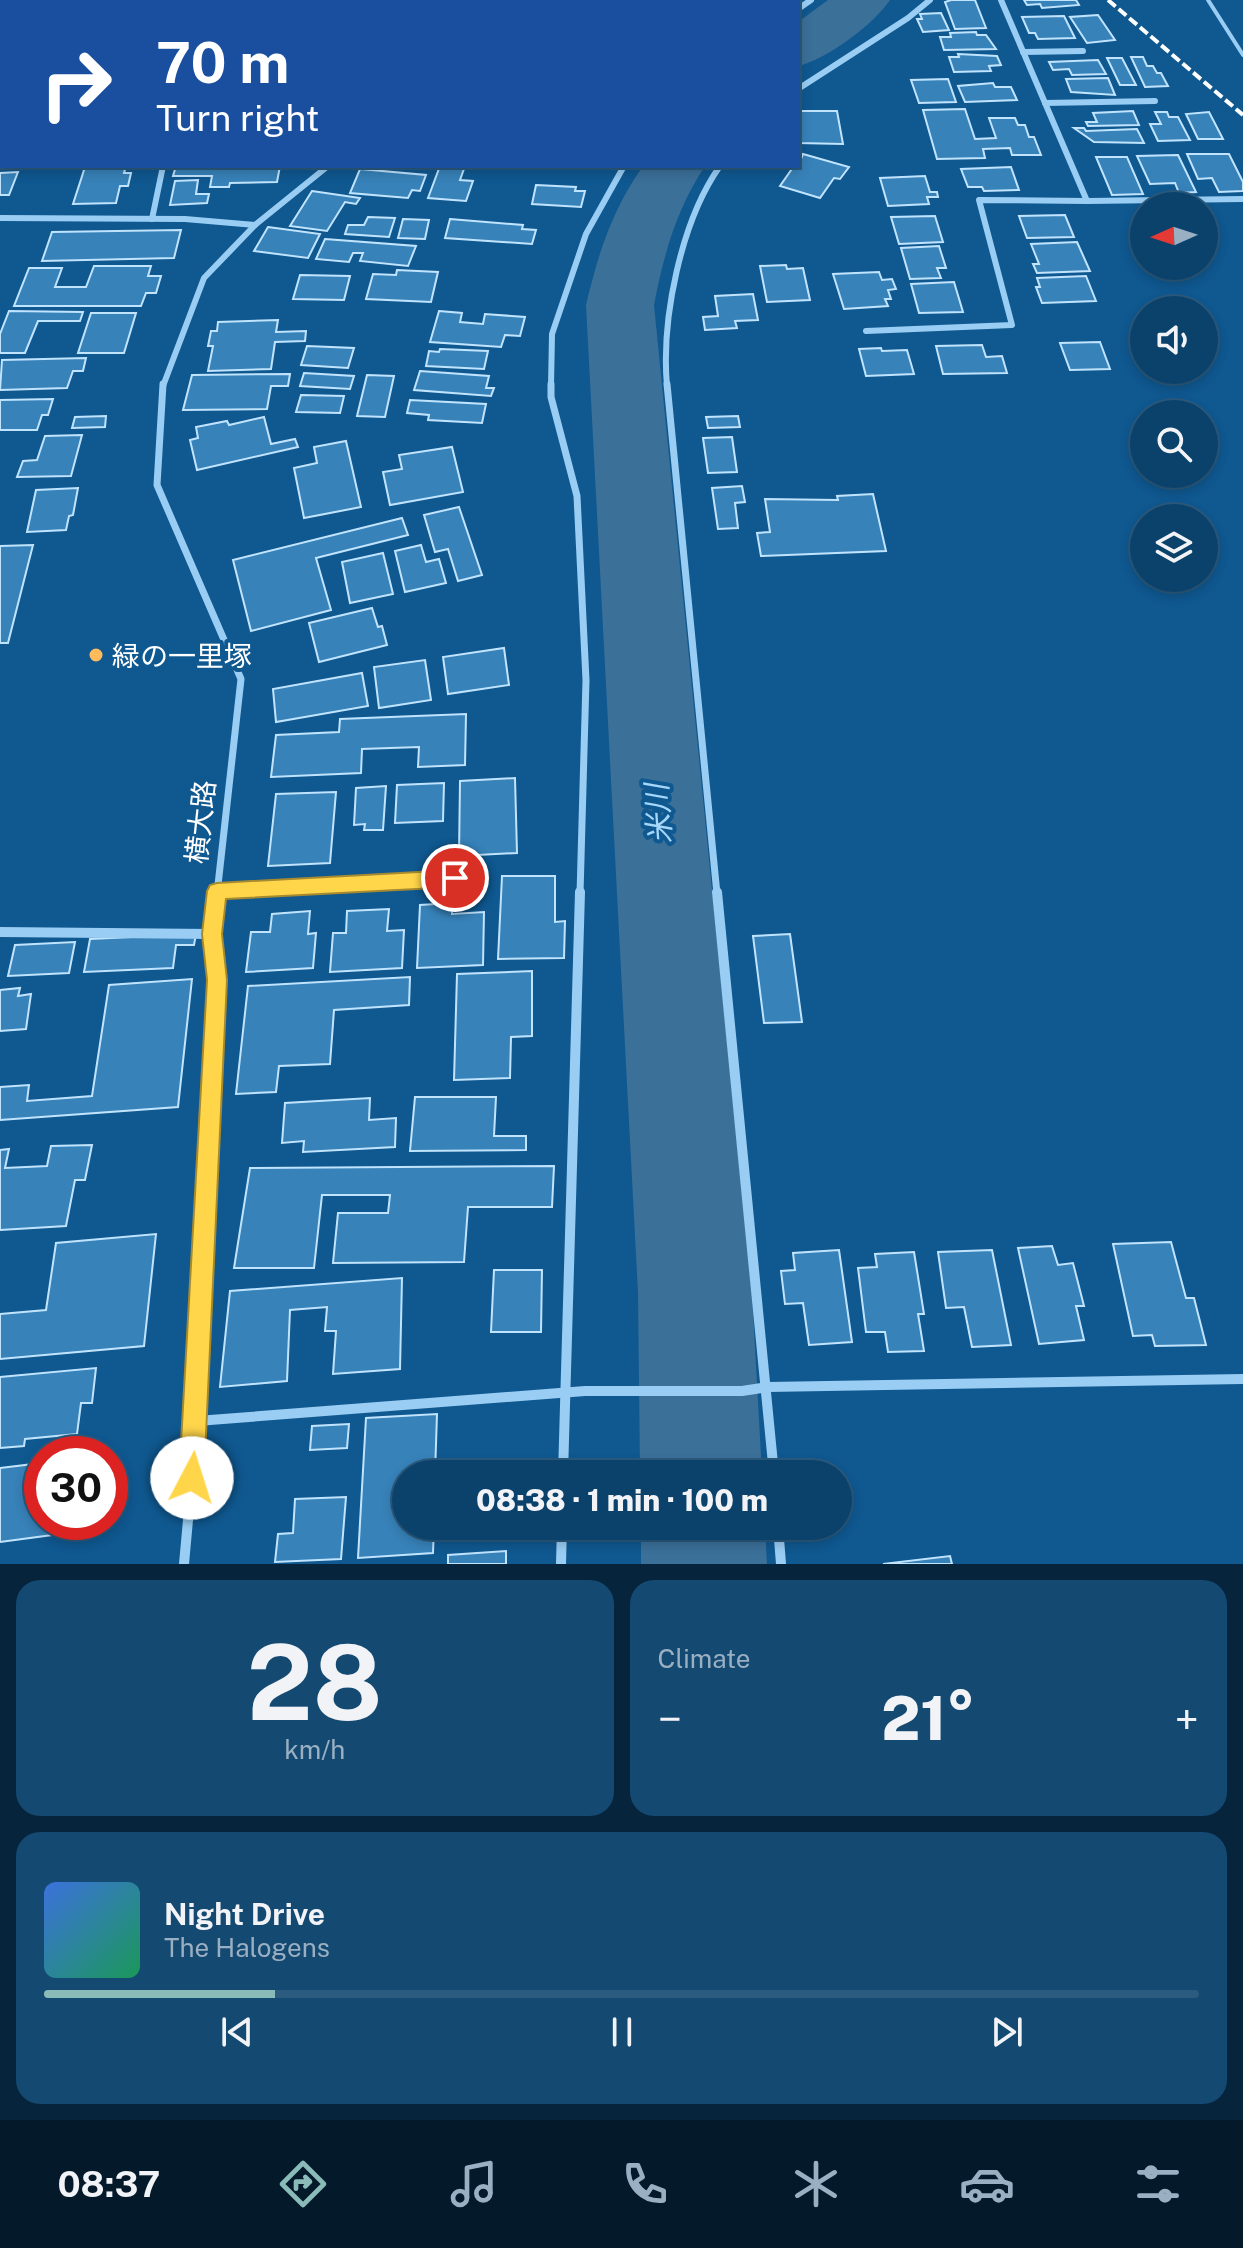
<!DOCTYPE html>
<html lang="en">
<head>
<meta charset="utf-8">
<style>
  body { margin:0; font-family:"Public Sans","Noto Sans JP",sans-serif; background:#144972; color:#f1f3f6; height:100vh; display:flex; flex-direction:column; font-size:30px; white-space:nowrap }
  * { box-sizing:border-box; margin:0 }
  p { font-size:26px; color:#9ab0c2 }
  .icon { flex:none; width:44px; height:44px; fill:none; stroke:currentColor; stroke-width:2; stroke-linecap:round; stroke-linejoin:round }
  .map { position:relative; height:1564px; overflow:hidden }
  .drawer { display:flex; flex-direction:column; gap:16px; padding:16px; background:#06243b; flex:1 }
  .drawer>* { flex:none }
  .banner { position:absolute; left:0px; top:0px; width:800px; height:168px; box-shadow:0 4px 12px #0003,0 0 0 2px #2b5b7f; background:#1a4fa0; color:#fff; overflow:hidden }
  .needle { width:52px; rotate:267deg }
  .buttons { position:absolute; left:1130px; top:192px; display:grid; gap:16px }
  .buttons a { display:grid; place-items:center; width:88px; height:88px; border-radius:50%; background:#0b426c; box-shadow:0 4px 12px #0003,0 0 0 2px #2b5b7f; font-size:40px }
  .speed { position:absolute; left:24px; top:1436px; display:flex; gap:16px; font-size:40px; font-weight:700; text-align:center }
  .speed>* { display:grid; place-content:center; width:104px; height:104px; border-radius:50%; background:#0b426c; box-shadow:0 4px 12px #0003,0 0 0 2px #2b5b7f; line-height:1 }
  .speed .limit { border:12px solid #d22; background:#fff; color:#111 }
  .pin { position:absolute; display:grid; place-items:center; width:68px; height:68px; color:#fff; margin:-34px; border:4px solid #fff; border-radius:50%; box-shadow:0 2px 8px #0007 }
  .me { position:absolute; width:88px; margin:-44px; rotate:5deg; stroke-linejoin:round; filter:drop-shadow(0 0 6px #0008) }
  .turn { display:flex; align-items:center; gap:28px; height:168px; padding:0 24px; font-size:36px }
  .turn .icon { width:104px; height:104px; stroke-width:2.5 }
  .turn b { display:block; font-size:56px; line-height:68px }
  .big { font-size:60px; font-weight:800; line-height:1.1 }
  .drawer .widget { flex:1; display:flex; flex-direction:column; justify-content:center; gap:12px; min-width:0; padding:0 28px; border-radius:24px; background:#144972 }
  .drawer .dial { align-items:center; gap:0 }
  .dial b { font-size:104px; line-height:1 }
  .song { display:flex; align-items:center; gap:24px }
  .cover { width:96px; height:96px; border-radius:12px; background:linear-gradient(135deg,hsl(220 70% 55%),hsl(150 70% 35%)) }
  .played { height:8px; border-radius:4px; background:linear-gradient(90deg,#8bbbb9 20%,#2b5b7f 20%) }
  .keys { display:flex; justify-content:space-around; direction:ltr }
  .heat { display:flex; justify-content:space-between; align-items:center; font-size:44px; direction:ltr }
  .drawer .tiles { flex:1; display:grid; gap:16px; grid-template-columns:1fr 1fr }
  .widget:last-child { grid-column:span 2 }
  .trip { position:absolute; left:392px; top:1460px; width:460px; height:80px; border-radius:40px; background:#0b426c; box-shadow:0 4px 12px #0003,0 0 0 2px #2b5b7f; font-weight:800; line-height:80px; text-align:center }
  .tab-bar { display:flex; height:128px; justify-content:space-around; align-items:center; background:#041a2b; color:#9ab0c2 }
  .tab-bar .icon { width:56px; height:56px }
  .tab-bar .selected { color:#8bbbb9 }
  .tab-bar b { font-size:36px; color:#f1f3f6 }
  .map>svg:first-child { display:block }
</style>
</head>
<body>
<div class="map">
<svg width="1243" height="1564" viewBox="0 0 1243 1564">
  <rect width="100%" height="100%" fill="#0f5890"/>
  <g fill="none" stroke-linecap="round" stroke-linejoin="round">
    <!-- river -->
    <g fill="#3b7099" fill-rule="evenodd">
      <path d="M 828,0 L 890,0 C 873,25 827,59 798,66 L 798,22 Z"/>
      <path d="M 643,166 L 705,166 C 676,210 664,254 654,305 L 752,1293 L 762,1474 L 640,1474 L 638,1293 L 586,305 C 598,254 612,210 643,166 Z"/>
      <polygon points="641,1526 765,1526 767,1564 641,1564"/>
    </g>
  </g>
  <!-- building -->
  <g fill="#3782b9" stroke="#c1e4fe" stroke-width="2">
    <polygon points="951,0 975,0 986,28 955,29 945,2"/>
    <polygon points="1024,0 1076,0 1079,5 1042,8 1040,4 1027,5"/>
    <polygon points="941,13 949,30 923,32 917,19 922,19 920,14"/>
    <polygon points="1098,15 1115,40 1087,43 1070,17"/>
    <polygon points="1064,16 1075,38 1038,39 1035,33 1029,33 1022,17"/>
    <polygon points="976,32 977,35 986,35 996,49 944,50 940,37 951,37 950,33"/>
    <polygon points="958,54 997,56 1001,65 989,66 991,71 954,72 949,57 959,57"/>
    <polygon points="1131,57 1143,57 1147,66 1153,66 1157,73 1161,73 1168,86 1145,87"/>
    <polygon points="1107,58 1122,58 1136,85 1120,85"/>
    <polygon points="1098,60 1106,74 1072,75 1069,69 1053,70 1049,62"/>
    <polygon points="1108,78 1115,95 1071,92 1066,79"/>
    <polygon points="948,79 956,102 919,103 911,80"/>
    <polygon points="993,83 995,87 1011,87 1017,100 965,102 958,86"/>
    <polygon points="965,109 975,139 996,138 989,118 1015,118 1018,125 1025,125 1029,137 1034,137 1041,155 1012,155 1010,148 983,149 985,158 937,159 923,110"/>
    <polygon points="798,111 837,111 843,144 798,143"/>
    <polygon points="1133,111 1139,125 1088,126 1086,122 1097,122 1093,113"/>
    <polygon points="1155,112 1167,112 1169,117 1178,117 1190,140 1158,141 1150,124 1161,124"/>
    <polygon points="1209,112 1223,139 1198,139 1186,114"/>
    <polygon points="1074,128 1084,128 1086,131 1137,129 1144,143 1094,142"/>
    <polygon points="803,154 849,167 840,179 834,178 820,198 780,186 794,166 798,166"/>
    <polygon points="1187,154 1229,154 1243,182 1243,191 1219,192 1212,178 1198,179"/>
    <polygon points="1178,155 1196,192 1179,193 1175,183 1150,184 1137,156"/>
    <polygon points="1096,157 1127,157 1143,194 1112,195"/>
    <polygon points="126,166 124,173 131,173 128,186 120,186 116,203 73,204 85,167"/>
    <polygon points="176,166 280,166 277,182 230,183 229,187 210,187 212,176 173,176"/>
    <polygon points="440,166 465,166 460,180 473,181 466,201 428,198"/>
    <polygon points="1011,167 1019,190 984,191 982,187 968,187 961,169"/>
    <polygon points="360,169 426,175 420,191 412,190 408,198 350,193"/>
    <polygon points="18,172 9,195 0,195 0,173"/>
    <polygon points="925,176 930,192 937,192 938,197 927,197 929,204 888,206 880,178"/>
    <polygon points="198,180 196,194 209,194 207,203 170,205 175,181"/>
    <polygon points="536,185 576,187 575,191 585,191 581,207 532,204"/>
    <polygon points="312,191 360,198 356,204 345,202 327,231 290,226"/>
    <polygon points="1065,215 1074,237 1027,238 1019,216"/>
    <polygon points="935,216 943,242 899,244 891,217"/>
    <polygon points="368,217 395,218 389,237 345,234 348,225 364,225"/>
    <polygon points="403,219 429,220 425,239 398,238"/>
    <polygon points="450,219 523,225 522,229 536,230 532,244 445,238"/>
    <polygon points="268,227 320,234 308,258 254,251"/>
    <polygon points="181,230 174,258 42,261 52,232"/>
    <polygon points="325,239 416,246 408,266 360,261 363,253 353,253 349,262 316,259"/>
    <polygon points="1077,242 1090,271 1037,273 1033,264 1039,264 1031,244"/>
    <polygon points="939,246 946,268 937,268 941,278 910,279 901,248"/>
    <polygon points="786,265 787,269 803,268 810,300 767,302 760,266"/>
    <polygon points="94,266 151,266 148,276 161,276 156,293 146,293 141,306 14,306 29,268 62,268 55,287 86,287"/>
    <polygon points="397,270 438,272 431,302 366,299 373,274 396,275"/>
    <polygon points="879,272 882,280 892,279 896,289 888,290 891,299 885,299 888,306 844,309 833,274"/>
    <polygon points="300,275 350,276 344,300 293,299"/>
    <polygon points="1086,276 1096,301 1042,303 1036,287 1040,287 1037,278"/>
    <polygon points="954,282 963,312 919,313 911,284"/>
    <polygon points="753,294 758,320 735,321 737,328 705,330 703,317 718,316 715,296"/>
    <polygon points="9,311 83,312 80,321 38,321 25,353 0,353 0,334"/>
    <polygon points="439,311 462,313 460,322 483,324 485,314 525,317 520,336 505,335 501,347 430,342"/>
    <polygon points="91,313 136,313 124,353 78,353"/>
    <polygon points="278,320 276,332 306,331 305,341 275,342 271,369 208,371 213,346 208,346 211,331 217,331 218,322"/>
    <polygon points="1100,342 1110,369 1070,370 1060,343"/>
    <polygon points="982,345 986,357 1002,356 1007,373 943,374 936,346"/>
    <polygon points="307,346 354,348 348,368 301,365"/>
    <polygon points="881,348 882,351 907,350 914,374 866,376 859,349"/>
    <polygon points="440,349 488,351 484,369 426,366 429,351 439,352"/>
    <polygon points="86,358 83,371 73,371 67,388 0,390 2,360"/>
    <polygon points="420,371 489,376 486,388 494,388 491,396 414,390"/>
    <polygon points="304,373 354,376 350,389 300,386"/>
    <polygon points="290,374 288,386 271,386 267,409 183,410 192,375"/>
    <polygon points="367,375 394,376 385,417 357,416"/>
    <polygon points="301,395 344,396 340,413 296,412"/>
    <polygon points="53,399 48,415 42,415 37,430 0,430 0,400"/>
    <polygon points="410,400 486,404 482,423 428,420 429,415 407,413"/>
    <polygon points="106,416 105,427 72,428 75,417"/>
    <polygon points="738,416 740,427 708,428 706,417"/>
    <polygon points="264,417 271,444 295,439 298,447 197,470 190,440 198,438 196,427 227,421 229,425"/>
    <polygon points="82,435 71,476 17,477 23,461 37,460 45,436"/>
    <polygon points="732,437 737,472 708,473 703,438"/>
    <polygon points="346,441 361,507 304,518 294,468 317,463 314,447"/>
    <polygon points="452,447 463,492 390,505 383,472 402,469 399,455"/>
    <polygon points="742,486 745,502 735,503 738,528 718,529 712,488"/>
    <polygon points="78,488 73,515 69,516 66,530 27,532 36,490"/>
    <polygon points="873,494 886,551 761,556 757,533 770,532 765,499 838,500 837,496"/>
    <polygon points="459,507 482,575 458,581 448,549 435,552 424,515"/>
    <polygon points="402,518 408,535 316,558 331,610 251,631 233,560"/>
    <polygon points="33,545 8,643 0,643 0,546"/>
    <polygon points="421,545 426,562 439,559 446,583 405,592 395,551"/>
    <polygon points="383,553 393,594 350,603 342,562"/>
    <polygon points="372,608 378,627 382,626 387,645 319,662 309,623"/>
    <polygon points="504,648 509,685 448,694 443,657"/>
    <polygon points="425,660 431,700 379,708 374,667"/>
    <polygon points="362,673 368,706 276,722 273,689"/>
    <polygon points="466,714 465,765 418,767 419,747 362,749 361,773 271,777 276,735 339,732 340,719"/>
    <polygon points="515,778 517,853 459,856 460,781"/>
    <polygon points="444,783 443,821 395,823 397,785"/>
    <polygon points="386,786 383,830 364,830 365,824 354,825 356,788"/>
    <polygon points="336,792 330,863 268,866 276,794"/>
    <polygon points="502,876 555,876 555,922 565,921 564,958 498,959"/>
    <polygon points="452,903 452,914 484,912 483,965 417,968 420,905"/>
    <polygon points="389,909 387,931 404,930 402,968 330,972 333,933 346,933 347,911"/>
    <polygon points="310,911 308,934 316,933 313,968 246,972 251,932 270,932 272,914"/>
    <polygon points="196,934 194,945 176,945 173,968 84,972 90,939"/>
    <polygon points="790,934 802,1022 764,1023 753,936"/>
    <polygon points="75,942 69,973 8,976 15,945"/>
    <polygon points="532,971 532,1036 511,1037 510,1078 454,1080 457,974"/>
    <polygon points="410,977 409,1005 334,1010 330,1064 279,1066 276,1092 236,1094 248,986"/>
    <polygon points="192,979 178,1107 0,1120 0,1087 29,1085 27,1101 92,1096 109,985"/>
    <polygon points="20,988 18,996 31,994 26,1029 0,1031 0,990"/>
    <polygon points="415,1097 496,1097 494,1136 526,1136 526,1150 410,1151"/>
    <polygon points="370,1098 369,1120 396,1118 395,1147 303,1152 304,1141 282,1143 285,1103"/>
    <polygon points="92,1145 85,1180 75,1180 66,1226 0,1230 0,1150 9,1149 5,1168 47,1166 51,1146"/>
    <polygon points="554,1166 552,1207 468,1207 464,1262 333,1263 338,1213 388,1213 390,1195 322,1195 314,1268 234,1268 250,1168"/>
    <polygon points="156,1234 144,1346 0,1359 0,1314 46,1310 56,1243"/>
    <polygon points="1171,1242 1186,1298 1194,1298 1206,1345 1155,1346 1152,1335 1133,1336 1113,1244"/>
    <polygon points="1052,1246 1058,1265 1073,1263 1084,1306 1076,1306 1084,1340 1039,1344 1018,1248"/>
    <polygon points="839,1250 852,1342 809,1345 803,1303 785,1304 781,1271 795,1270 793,1253"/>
    <polygon points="992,1250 1011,1345 972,1347 964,1307 946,1308 938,1252"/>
    <polygon points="914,1252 924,1314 918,1314 924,1351 888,1352 885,1332 866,1332 858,1268 877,1267 875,1254"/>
    <polygon points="494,1270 542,1270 541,1332 491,1332"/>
    <polygon points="402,1278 400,1369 333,1374 336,1331 325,1331 327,1307 290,1310 287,1381 220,1387 230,1291"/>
    <polygon points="96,1368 92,1403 81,1403 77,1434 25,1439 24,1446 0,1448 0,1377"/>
    <polygon points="437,1414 435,1474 406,1474 406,1526 434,1526 433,1553 358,1558 366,1418"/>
    <polygon points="349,1424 347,1448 310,1450 312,1426"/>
    <polygon points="42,1463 42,1522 83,1522 82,1531 0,1542 0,1468"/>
    <polygon points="346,1497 341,1559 275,1562 278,1534 293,1533 295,1499"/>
    <polygon points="506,1551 506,1564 448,1564 448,1555"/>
    <polygon points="950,1556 952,1564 883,1564"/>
  </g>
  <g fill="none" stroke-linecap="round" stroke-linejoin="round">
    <!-- service -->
    <polyline stroke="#99cdf3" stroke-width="4" points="1208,0 1243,55"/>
    <!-- minor-far2 -->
    <g stroke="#99cdf3" stroke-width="6">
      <polyline points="798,9 811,0"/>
      <polyline points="1023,52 1083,51"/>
      <polyline points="798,89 908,18 930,0"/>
      <polyline points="1045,103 1155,101"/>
      <polyline points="1087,201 1243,199"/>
      <polyline points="0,218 185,219 255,225"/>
      <polyline points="152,219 163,166"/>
      <polyline points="866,331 1012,325 979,200 1087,201 1001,0"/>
      <polyline points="163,386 204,278 255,225 328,166"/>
      <polyline points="551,386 552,334 586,234 624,166"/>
      <path d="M 667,386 C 661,319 681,221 720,166"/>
    </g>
    <!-- minor-far1 -->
    <g stroke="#99cdf3" stroke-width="7">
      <polyline points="163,384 157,485 241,679 217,894"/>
      <polyline points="551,384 551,397 577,496 586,680 580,894"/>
      <polyline points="667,384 717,894"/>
      <polyline points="217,891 484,877"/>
    </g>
    <!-- minor -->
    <g stroke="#99cdf3" stroke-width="10">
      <polyline points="717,892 774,1474"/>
      <polyline points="0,932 212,934"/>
      <polyline points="197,1421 585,1391 742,1391 768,1387 1243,1379"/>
      <polyline points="563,1474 580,892"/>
      <polyline points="778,1526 781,1564"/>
      <polyline points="184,1564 197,1421 217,980 212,934 217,892"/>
      <polyline points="561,1564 562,1526"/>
    </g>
    <!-- rail -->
    <polyline stroke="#fff" stroke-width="4" stroke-dasharray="10 4" stroke-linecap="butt" points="1108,0 1243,115"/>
  </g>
  <!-- route -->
  <polygon fill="#ffd54a" stroke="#a68a30" stroke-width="2" points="455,870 461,872 464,878 461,884 455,887 226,899 222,934 227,980 204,1478 200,1487 192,1490 183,1487 179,1478 207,980 202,934 207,891 210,885 217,883"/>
  <!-- markers -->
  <circle fill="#ffbb5c" stroke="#0f5890" stroke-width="3" cx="96" cy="655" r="8"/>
  <g text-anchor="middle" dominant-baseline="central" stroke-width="8" stroke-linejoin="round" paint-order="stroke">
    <!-- poi labels -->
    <g font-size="28" fill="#fff" stroke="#0f5890" text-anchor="start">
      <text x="112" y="655">緑の一里塚</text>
    </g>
    <!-- street labels -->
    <g font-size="28" fill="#fff" stroke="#0f5890">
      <text transform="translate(200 822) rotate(-84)">横大路</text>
    </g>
    <!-- water labels -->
    <g font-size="30" font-style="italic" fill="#a5d7fa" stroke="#0f5890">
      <text transform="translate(658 814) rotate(-94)">米川</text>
    </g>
  </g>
</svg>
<div class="buttons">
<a><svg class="needle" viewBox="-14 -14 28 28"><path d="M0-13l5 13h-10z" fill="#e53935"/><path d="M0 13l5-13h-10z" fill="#9ab0c2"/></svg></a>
<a><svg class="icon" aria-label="sound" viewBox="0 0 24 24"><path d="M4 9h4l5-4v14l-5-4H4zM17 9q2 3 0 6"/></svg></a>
<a><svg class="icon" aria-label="search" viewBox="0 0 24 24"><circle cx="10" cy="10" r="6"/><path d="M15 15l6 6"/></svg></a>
<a><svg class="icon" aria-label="layers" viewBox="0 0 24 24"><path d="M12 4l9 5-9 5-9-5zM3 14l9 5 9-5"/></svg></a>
</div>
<div class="speed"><div class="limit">30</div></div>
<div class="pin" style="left:455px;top:878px;background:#d93025"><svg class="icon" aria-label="arrive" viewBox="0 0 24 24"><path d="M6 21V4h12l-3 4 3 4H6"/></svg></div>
<svg class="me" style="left:192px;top:1478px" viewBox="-20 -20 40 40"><circle r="19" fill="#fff"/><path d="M0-13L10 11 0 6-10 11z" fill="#ffd54a"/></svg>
<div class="trip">08:38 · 1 min · 100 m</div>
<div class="banner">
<div class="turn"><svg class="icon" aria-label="right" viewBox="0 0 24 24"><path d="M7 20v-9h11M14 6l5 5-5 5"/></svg><div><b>70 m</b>Turn right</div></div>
</div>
</div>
<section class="drawer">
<div class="tiles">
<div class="widget dial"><b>28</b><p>km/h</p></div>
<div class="widget"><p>Climate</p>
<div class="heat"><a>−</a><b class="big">21°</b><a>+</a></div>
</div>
<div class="widget">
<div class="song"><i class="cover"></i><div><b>Night Drive</b><p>The Halogens</p></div></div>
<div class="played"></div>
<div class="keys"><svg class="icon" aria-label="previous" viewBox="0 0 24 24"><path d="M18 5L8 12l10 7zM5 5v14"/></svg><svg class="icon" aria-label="pause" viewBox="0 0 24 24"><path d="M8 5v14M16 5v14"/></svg><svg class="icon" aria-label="next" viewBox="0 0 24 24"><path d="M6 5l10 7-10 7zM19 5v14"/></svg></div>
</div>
</div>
</section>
<nav class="tab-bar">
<b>08:37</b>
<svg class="icon selected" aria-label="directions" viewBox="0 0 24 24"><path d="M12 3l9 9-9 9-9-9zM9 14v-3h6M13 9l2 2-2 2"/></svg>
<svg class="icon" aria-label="music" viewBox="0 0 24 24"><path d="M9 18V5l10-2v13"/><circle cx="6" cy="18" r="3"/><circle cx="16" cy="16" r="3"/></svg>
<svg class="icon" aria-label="phone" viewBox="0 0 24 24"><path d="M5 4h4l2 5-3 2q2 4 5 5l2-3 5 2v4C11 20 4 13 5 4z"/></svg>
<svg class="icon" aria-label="climate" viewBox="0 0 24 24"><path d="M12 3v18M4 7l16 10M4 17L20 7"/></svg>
<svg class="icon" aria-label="car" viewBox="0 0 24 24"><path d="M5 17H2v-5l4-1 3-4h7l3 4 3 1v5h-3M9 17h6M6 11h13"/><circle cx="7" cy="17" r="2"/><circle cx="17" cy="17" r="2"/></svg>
<svg class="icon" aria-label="filters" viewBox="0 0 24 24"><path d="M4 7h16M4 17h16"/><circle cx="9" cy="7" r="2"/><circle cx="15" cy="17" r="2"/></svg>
</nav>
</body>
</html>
